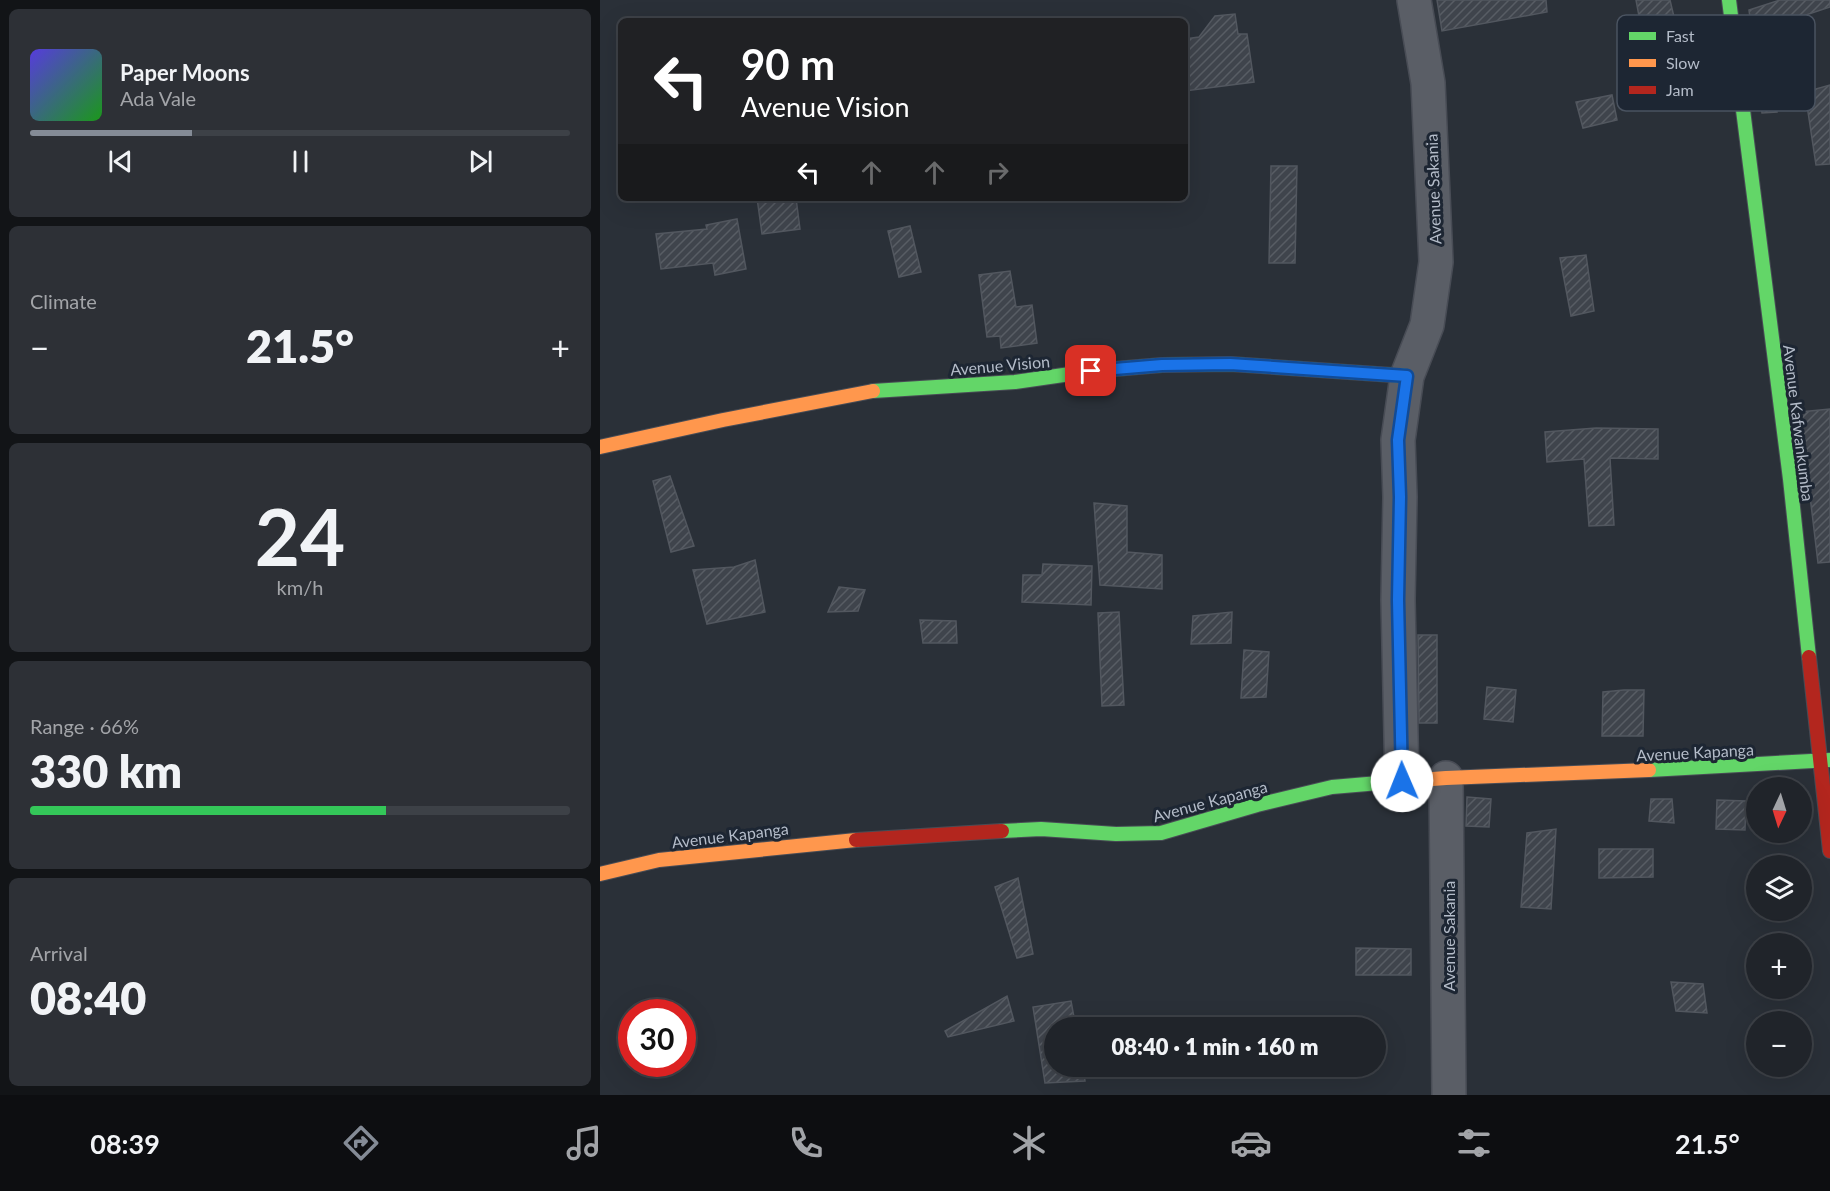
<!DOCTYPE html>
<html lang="en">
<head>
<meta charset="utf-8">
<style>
  body { margin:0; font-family:Lato,sans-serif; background:#2d3036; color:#f1f3f6; height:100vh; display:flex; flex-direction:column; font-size:22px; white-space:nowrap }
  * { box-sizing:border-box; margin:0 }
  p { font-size:20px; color:#a2a4a8 }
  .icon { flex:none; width:33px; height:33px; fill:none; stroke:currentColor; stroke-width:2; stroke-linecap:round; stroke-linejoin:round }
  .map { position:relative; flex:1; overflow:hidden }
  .side { display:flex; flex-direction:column; gap:9px; padding:9px; background:#121417; width:600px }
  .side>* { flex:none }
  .banner { position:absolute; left:18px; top:18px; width:570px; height:183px; border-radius:9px; box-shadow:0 6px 24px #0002,0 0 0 2px #3d4147; background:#202124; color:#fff; overflow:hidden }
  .needle { width:39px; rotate:184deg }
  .buttons { position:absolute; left:1146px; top:777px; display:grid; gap:12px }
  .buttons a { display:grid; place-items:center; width:66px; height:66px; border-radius:50%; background:#20242a; box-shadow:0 6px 24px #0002,0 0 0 2px #3d4147; font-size:30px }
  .speed { position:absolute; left:18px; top:999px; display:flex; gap:12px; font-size:30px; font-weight:700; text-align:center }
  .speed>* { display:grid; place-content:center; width:78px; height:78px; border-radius:50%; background:#20242a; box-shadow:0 6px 24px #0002,0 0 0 2px #3d4147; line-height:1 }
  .speed .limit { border:9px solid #d22; background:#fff; color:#111 }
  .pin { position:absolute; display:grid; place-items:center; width:51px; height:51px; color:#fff; margin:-26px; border-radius:12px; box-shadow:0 3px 9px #0006 }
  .me { position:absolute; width:66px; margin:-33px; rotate:359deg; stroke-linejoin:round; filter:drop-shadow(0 0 4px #0008) }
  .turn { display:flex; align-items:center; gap:21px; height:126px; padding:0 24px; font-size:27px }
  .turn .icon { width:78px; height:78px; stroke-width:2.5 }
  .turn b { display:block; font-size:42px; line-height:51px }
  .lanes { display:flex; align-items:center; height:57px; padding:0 24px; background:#0003; justify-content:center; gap:30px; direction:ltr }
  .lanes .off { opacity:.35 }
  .big { font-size:45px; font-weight:800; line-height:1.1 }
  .side .card { flex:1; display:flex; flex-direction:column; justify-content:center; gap:9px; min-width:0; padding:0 21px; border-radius:9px; background:#2d3036 }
  .side .dial { align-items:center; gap:0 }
  .dial b { font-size:78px; line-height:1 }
  .song { display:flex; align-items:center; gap:18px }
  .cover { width:72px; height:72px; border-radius:9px; background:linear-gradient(135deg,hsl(250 70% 55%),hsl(120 70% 35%)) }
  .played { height:6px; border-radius:3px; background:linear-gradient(90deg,#848b96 30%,#3d4147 30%) }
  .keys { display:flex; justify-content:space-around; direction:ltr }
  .heat { display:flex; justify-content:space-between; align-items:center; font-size:33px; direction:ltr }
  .charge { height:9px; border-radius:4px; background:linear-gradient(90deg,#34c759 66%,#3d4147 0) }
  .trip { position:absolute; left:444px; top:1017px; width:342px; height:60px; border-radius:30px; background:#20242a; box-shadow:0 6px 24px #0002,0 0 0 2px #3d4147; font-weight:800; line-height:60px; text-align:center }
  .tabs { display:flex; height:96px; justify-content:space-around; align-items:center; background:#0d0e11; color:#a2a4a8 }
  .tabs .icon { width:42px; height:42px }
  .tabs .selected { color:#848b96 }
  .tabs b { font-size:27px; color:#f1f3f6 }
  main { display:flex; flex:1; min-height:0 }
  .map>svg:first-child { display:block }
</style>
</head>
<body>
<main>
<section class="side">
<div class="card">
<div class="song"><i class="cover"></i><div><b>Paper Moons</b><p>Ada Vale</p></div></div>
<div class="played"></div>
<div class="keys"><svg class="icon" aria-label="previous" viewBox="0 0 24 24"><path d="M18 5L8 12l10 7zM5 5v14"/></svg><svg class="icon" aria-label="pause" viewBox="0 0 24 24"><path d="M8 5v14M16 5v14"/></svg><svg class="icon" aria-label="next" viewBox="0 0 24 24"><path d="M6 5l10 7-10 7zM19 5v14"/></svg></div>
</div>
<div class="card"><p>Climate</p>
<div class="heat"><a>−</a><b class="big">21.5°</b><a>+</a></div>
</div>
<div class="card dial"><b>24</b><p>km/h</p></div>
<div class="card"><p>Range · 66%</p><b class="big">330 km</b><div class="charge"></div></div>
<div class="card"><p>Arrival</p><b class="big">08:40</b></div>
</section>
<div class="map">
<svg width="1230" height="1095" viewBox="0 0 1230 1095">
  <defs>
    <pattern id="building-hatch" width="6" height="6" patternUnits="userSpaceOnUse" patternTransform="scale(1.5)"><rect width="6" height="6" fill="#3f444c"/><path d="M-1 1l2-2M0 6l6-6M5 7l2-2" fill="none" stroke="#585d64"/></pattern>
  </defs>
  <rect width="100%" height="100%" fill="#2a3038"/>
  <!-- building -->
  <g fill="url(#building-hatch)" stroke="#52575f" stroke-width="1.5">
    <polygon points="837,0 946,0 947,12 842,31"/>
    <polygon points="1036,0 1070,0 1079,38 1044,43"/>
    <polygon points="1180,0 1230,0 1230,7 1152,33 1149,10"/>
    <polygon points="635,14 638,34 647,34 654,82 585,91 585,39 599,37 615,16"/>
    <polygon points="1172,52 1177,112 1162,113 1155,53"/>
    <polygon points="1230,85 1230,164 1216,165 1205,92"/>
    <polygon points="1012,95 1017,120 983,128 976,102"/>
    <polygon points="671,166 697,166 695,263 669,263"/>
    <polygon points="157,198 196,198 200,229 162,234"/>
    <polygon points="137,219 146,269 115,275 113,263 61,269 56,234 107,229 106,225"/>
    <polygon points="310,226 321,272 299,277 288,231"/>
    <polygon points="986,255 994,311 971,316 960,258"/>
    <polygon points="410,271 416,307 432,305 437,343 401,348 400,336 387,337 379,275"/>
    <polygon points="1230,409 1230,562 1218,563 1200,412"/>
    <polygon points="996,428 1058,429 1058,459 1010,458 1014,525 989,526 984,459 947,462 945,432"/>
    <polygon points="70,476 94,546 71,552 53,481"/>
    <polygon points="494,503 527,506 527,552 562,555 562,589 500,585"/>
    <polygon points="155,560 165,612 107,624 93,570 134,567"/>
    <polygon points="443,564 492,566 491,605 422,602 423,575 442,575"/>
    <polygon points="239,587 265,590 258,611 228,612"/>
    <polygon points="519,612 524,705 502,706 498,613"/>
    <polygon points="632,612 631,643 591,644 593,616"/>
    <polygon points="320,620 356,621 357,643 323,643"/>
    <polygon points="818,635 837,635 837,723 819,723"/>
    <polygon points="644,650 669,652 666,697 641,698"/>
    <polygon points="887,687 916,690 913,722 884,719"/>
    <polygon points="1024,690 1044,690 1043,736 1002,736 1003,692"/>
    <polygon points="867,797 891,799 889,827 866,826"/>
    <polygon points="1051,799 1072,799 1074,823 1049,821"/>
    <polygon points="1117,800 1146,801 1145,830 1116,829"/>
    <polygon points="956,829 951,909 921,907 927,833"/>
    <polygon points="999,849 1053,849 1053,877 999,878"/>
    <polygon points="418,878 433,954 417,958 395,887"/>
    <polygon points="756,948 811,949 811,975 756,975"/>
    <polygon points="1071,982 1103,984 1107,1013 1076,1011"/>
    <polygon points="407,996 414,1021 348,1037 345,1031"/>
    <polygon points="471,1001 476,1028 454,1028 454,1066 483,1066 485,1081 445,1083 433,1007"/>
  </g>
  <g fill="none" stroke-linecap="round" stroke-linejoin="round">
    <defs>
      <g id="street">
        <polyline points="846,778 849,1095"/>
        <polyline points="802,781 798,600 800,497 798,440 807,376 827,325 836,262 828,83 814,0"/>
      </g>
      <g id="fast">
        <polyline points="1129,0 1190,479 1209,657"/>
        <polyline points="273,391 415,382 491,371 562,365 630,364 807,376"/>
        <polyline points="1049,770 1230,760"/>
        <polyline points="402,831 441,829 516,834 561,833 657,805 732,787 779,783"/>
      </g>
      <g id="slow">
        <polyline points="0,447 123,420 273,391"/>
        <polyline points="779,783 846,778 1049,770"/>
        <polyline points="0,874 59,860 256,840"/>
      </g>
      <g id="jam">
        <polyline points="1209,657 1230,851"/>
        <polyline points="256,840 402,831"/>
      </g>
    </defs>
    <!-- street casing -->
    <use href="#street" stroke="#484c55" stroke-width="36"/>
    <!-- fast casing -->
    <use href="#fast" stroke="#484c55" stroke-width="16"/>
    <!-- slow casing -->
    <use href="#slow" stroke="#484c55" stroke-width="16"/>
    <!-- jam casing -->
    <use href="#jam" stroke="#484c55" stroke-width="16"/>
    <!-- street -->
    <use href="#street" stroke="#5a5e66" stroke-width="33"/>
    <!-- fast -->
    <use href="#fast" stroke="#63d668" stroke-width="14"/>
    <!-- slow -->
    <use href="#slow" stroke="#ff974d" stroke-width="14"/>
    <!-- jam -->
    <use href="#jam" stroke="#b3261e" stroke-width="14"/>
  </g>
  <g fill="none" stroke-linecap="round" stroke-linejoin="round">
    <defs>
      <polyline id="route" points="491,371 562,365 630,364 807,376 798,440 800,497 798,600 802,781"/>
    </defs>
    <!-- route casing -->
    <use href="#route" stroke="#114b97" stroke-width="15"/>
    <!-- route -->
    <use href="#route" stroke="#1a73e8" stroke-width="10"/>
  </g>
  <g text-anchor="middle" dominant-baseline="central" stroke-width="6" stroke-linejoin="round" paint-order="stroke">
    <!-- street labels -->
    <g font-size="16" fill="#b4bcc9" stroke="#1d2633">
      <text transform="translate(833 189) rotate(-92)">Avenue Sakania</text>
      <text transform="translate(400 365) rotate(-5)">Avenue Vision</text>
      <text transform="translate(1199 423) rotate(83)">Avenue Kafwankumba</text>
      <text transform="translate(1095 752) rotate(-3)">Avenue Kapanga</text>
      <text transform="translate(610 801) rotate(-15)">Avenue Kapanga</text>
      <text transform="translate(130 835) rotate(-7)">Avenue Kapanga</text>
      <text transform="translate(848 936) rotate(-90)">Avenue Sakania</text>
    </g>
  </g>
  <!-- legend -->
  <rect x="1017" y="15" width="198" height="96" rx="9" fill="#1d2633" stroke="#4a5360" stroke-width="1.5"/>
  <rect x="1029" y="32" width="27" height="8" fill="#63d668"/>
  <rect x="1029" y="59" width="27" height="8" fill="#ff974d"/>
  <rect x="1029" y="86" width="27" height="8" fill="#b3261e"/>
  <g font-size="16" fill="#b4bcc9">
    <text x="1066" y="42">Fast</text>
    <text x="1066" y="69">Slow</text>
    <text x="1066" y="96">Jam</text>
  </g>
</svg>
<div class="buttons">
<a><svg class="needle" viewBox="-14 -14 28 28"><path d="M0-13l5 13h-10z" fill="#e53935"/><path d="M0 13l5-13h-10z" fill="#a2a4a8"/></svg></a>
<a><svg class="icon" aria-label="layers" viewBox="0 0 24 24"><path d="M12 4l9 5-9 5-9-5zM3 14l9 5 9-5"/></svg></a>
<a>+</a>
<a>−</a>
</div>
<div class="speed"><div class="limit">30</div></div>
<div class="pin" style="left:491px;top:371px;background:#d93025"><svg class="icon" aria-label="arrive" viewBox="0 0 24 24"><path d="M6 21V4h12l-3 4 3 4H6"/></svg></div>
<svg class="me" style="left:802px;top:781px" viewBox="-20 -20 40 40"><circle r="19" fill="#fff"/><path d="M0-13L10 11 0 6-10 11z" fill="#1a73e8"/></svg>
<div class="trip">08:40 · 1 min · 160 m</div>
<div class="banner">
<div class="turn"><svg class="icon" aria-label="left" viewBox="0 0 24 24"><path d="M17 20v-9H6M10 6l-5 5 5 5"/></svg><div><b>90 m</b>Avenue Vision</div></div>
<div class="lanes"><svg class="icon" aria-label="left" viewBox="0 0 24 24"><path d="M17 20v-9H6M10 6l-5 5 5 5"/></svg><svg class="icon off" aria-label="ahead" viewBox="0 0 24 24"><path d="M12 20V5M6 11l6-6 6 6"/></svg><svg class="icon off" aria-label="ahead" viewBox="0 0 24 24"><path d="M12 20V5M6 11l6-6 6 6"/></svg><svg class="icon off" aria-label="right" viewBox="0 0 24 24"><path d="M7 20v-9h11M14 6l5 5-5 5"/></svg></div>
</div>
</div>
</main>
<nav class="tabs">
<b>08:39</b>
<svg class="icon selected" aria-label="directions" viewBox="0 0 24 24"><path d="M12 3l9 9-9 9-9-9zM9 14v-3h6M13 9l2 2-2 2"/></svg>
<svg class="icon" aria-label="music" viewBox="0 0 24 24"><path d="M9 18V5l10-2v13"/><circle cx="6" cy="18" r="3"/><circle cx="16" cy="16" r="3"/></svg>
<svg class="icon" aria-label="phone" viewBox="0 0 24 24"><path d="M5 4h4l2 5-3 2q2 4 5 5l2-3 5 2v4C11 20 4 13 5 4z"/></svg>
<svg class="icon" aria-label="climate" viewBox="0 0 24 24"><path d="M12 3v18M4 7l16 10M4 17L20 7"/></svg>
<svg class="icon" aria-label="car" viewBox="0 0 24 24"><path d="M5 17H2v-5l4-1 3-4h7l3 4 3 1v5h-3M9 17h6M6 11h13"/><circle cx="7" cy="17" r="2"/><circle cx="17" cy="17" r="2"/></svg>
<svg class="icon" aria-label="filters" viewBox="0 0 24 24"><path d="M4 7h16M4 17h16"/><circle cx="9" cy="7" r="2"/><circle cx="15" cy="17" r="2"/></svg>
<b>21.5°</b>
</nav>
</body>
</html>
